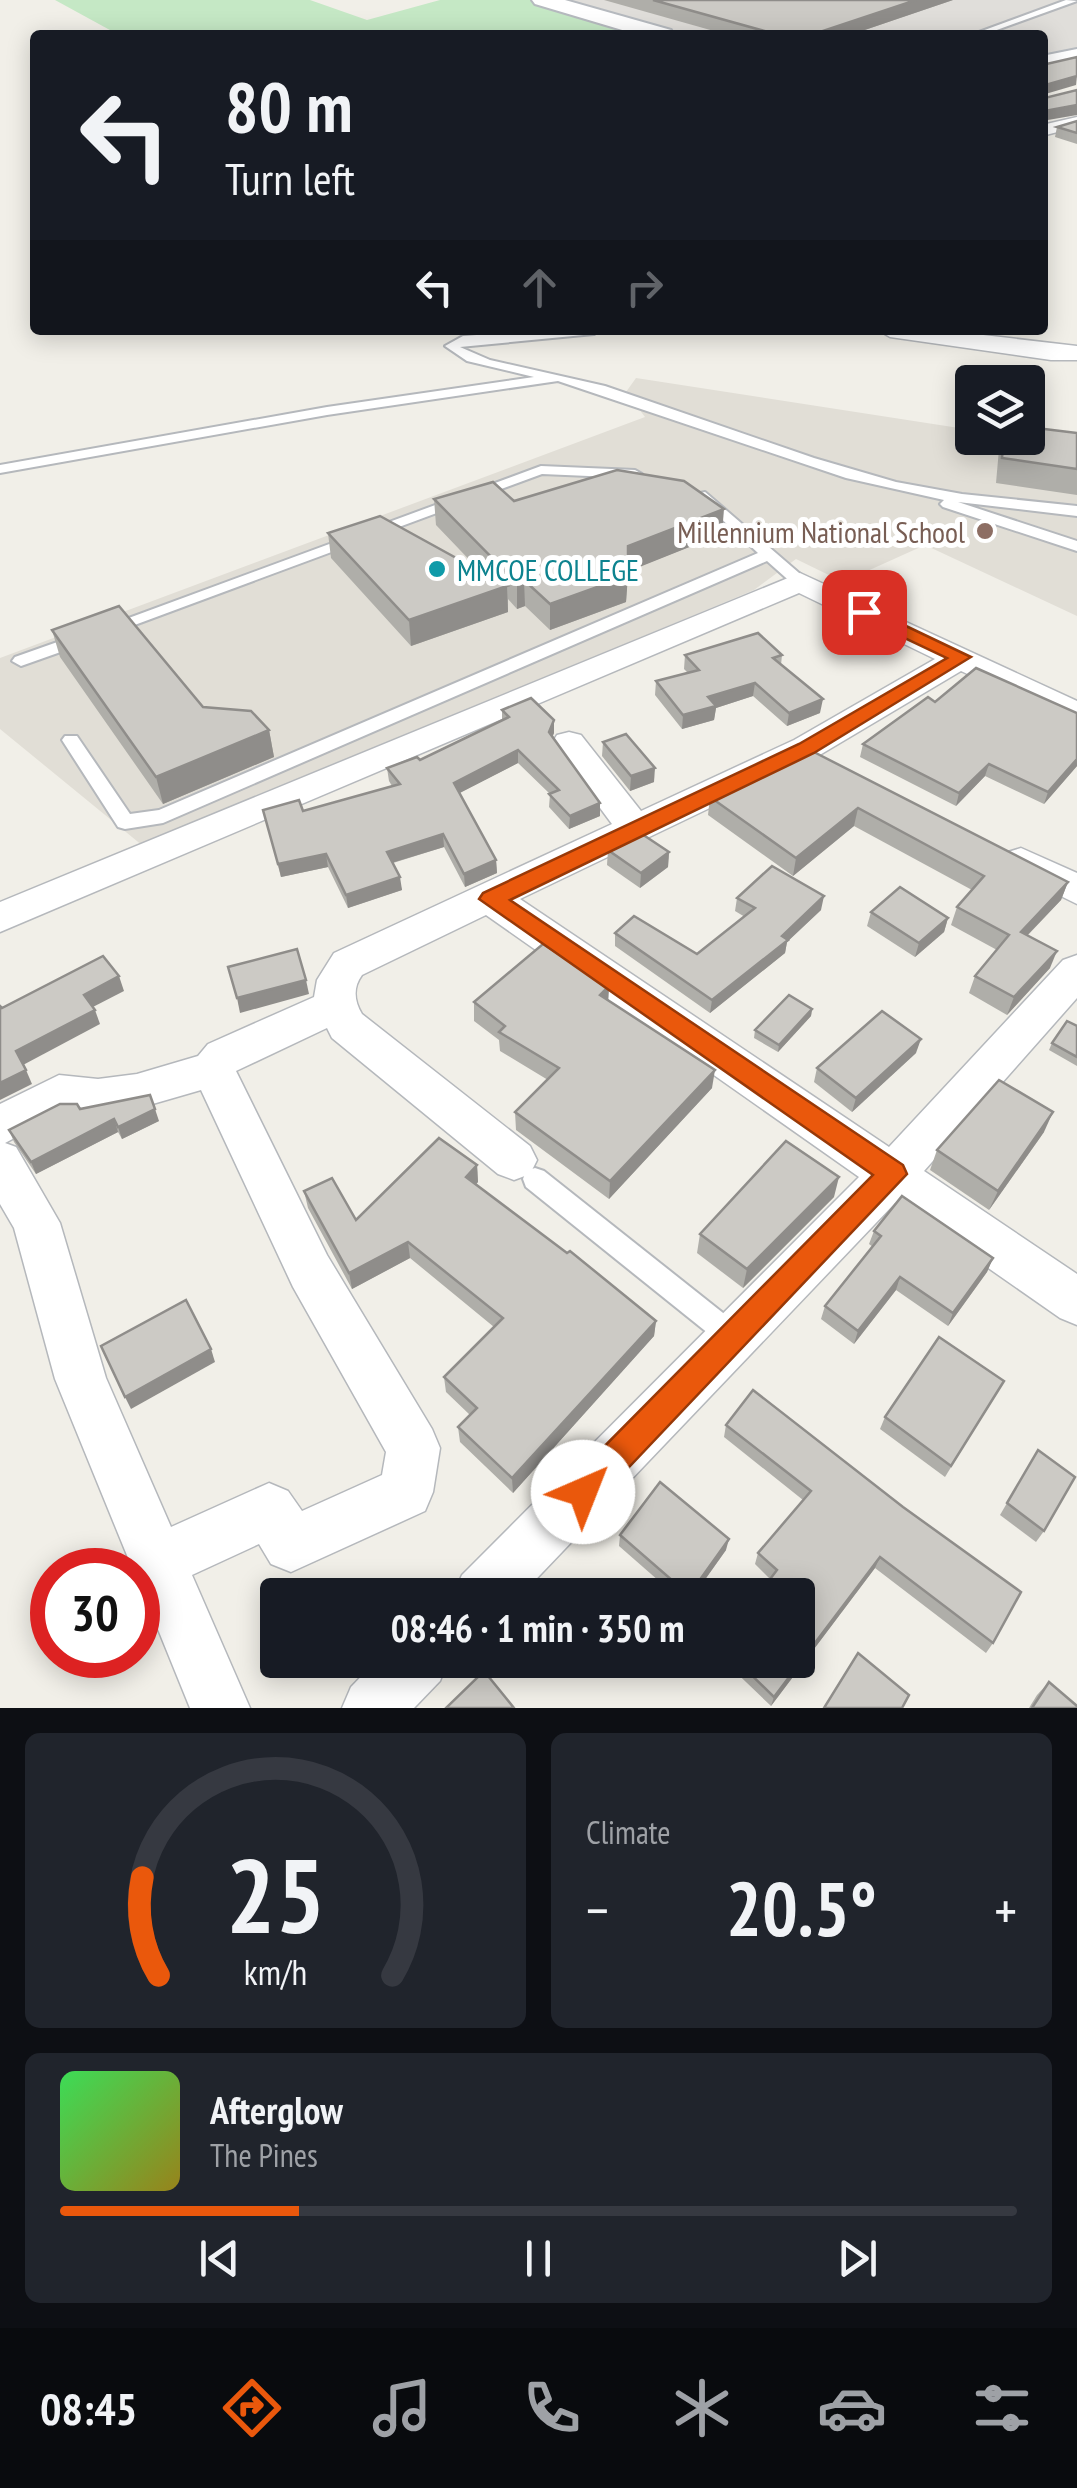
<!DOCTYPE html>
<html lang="en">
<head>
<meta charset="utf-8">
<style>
  body { margin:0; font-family:"PT Sans Narrow",sans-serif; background:#20242c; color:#f1f3f6; height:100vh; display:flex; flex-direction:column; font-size:38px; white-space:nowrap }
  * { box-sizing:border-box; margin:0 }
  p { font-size:32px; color:#9ea1a6 }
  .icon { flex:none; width:55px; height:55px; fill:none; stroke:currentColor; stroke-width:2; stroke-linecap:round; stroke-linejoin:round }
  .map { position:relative; height:1708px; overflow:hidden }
  .details { display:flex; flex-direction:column; gap:25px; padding:25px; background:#0d0f14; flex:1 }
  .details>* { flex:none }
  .hud { position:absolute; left:30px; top:30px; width:1018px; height:305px; border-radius:10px; box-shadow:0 5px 25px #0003; background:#171b24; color:#f1f3f6; overflow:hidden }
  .controls { position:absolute; left:955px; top:365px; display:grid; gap:20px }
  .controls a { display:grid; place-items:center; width:90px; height:90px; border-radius:10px; background:#171b24; box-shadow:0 5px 25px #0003; font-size:50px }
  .speed { position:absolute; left:30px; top:1548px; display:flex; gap:20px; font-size:50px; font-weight:700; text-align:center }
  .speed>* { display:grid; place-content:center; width:130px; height:130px; border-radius:50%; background:#171b24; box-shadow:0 5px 25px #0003; line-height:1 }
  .speed .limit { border:15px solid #d22; background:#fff; color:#111 }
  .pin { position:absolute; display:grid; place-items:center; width:85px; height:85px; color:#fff; margin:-42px; border-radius:20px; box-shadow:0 5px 15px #0006 }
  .me { position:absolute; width:110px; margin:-55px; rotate:44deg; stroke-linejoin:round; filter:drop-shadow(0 0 8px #0008) }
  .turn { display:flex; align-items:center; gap:35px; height:210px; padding:0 30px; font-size:45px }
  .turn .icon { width:130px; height:130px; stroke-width:2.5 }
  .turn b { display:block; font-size:70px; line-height:85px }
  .lanes { display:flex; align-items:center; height:95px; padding:0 30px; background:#0003; justify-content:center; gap:50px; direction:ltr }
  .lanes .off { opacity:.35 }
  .big { font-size:75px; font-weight:800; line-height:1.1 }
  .details .widget { flex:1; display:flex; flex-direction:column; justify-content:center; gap:15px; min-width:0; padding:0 35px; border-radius:15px; background:#20242c }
  .details .dial { align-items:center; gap:0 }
  .dial svg { height:260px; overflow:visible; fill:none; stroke:#363941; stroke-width:7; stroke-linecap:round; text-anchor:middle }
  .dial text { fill:#f1f3f6; stroke:none }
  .song { display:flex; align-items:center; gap:30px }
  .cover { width:120px; height:120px; border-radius:15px; background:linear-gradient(135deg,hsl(130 70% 55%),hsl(50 70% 35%)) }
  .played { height:10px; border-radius:5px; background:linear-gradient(90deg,#ea580c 25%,#363941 25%) }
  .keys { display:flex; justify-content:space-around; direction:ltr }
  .heat { display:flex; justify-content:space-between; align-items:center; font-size:55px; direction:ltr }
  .details .tiles { flex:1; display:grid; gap:25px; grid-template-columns:1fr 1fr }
  .widget:last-child { grid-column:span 2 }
  .trip { position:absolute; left:260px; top:1578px; width:555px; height:100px; border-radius:10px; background:#171b24; box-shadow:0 5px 25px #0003; font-weight:800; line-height:100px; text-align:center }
  .tabs { display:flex; height:160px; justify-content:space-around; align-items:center; background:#090b0e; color:#9ea1a6 }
  .tabs .icon { width:70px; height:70px }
  .tabs .on { color:#ea580c }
  .tabs b { font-size:45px; color:#f1f3f6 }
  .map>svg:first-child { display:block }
</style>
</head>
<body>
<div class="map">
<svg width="1077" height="1708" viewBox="0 0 1077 1708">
  <rect width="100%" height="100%" fill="#f1efe8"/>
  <!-- industrial -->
  <polygon fill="#e0deda" points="570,0 1077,0 1077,50 1043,58 1042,35 691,35"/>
  <!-- education -->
  <polygon fill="#e1ded6" points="636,378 972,430 972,438 1024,438 1077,446 1077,616 925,545 843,582 796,559 754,590 143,846 0,729 0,658 645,417 626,392"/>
  <!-- green -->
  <polygon fill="#c5e8c5" points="55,0 310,0 367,20 440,0 531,0 647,35 119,35"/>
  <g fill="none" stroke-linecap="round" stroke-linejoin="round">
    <defs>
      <g id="lane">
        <polygon points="1066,0 1077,1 983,35 971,35"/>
        <polygon points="544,330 600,330 594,334 460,347 490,360 605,386 814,458 896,482 962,494 1077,506 1077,516 958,502 1077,541 1077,551 943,507 940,504 944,500 846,478 558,381 327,415 0,473 0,465 327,407 534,377 467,361 445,346 463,336"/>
        <polygon points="541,466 635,470 642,474 635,478 542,474 113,633 107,634 99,629"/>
        <polygon points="705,492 806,579 806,585 794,585 767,561 163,823 125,829 118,827 62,740 65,736 77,736 130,814 159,810 758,553 700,499 700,493"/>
        <polygon points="80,634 86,635 86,643 21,666 12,661 15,657"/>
        <polygon points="535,1168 544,1171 742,1328 746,1337 742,1346 733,1350 724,1346 526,1187 523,1179 526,1171"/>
      </g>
      <g id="street">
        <polygon points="1077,117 1077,127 1042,136 1042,125"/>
        <polygon points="878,330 940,330 1077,346 1077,360 1051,360 890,337"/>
        <path d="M 800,573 L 1077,701 L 1077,725 L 961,671 L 818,756 L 520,899 L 889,1147 L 1063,960 L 1077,955 L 1077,998 L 924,1171 L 1077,1274 L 1077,1325 L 1060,1318 L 895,1203 L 521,1595 L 453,1595 L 462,1575 L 859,1177 L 486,915 L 362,975 C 353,987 354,1001 362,1014 L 530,1146 L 537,1160 L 530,1174 L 514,1180 L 498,1174 L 332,1038 L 327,1028 L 236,1071 L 327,1255 L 432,1429 L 440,1448 L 433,1492 L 425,1511 L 291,1572 L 271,1564 L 259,1544 L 192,1575 L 250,1708 L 190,1708 L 138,1580 L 138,1570 L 133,1570 L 55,1379 L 14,1228 L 0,1204 L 0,1104 L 59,1075 L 98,1079 L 137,1074 L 198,1056 L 208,1044 L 314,997 L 317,980 L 334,953 L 612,824 L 552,743 L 557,735 L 569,732 L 581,735 L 641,811 L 794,740 L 935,659 L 799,593 L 0,932 L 0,902 ZM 201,1090 L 293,1287 L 386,1452 L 382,1475 L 302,1511 L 288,1491 L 269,1483 L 171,1527 L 106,1378 L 60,1223 L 16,1147 L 5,1143 L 64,1112 L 118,1114 Z"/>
        <polygon points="1021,848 1077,873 1077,904 1008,870 1002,861 1008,852"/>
        <polygon points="377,1660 448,1660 440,1681 414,1708 342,1708 351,1687"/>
      </g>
      <g id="secondary">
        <polygon points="532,0 565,0 671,30 674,35 639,35 535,4"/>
        <polygon points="1077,49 1077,63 1042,70 1042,56"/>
      </g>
    </defs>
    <!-- lane casing -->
    <use href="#lane" stroke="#b5b8bc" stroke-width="4"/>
    <!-- street casing -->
    <use href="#street" stroke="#b5b8bc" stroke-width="3"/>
    <!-- secondary casing -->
    <use href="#secondary" stroke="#b6babf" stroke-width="4"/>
    <!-- lane -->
    <use href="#lane" fill="#fff" fill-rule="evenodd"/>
    <!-- street -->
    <use href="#street" fill="#fff" fill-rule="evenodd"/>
    <!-- secondary -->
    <use href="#secondary" fill="#fff" fill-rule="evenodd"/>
  </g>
  <!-- wall -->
  <g fill="#afaea9">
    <polygon points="604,0 953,0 850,35 728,35"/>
    <polygon points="1077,121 1077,144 1055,137 1057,127"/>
    <polygon points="1077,433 1077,495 996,483 999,449 1002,438 1028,438"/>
    <polygon points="434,499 514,501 722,534 628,571 626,602 550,630 525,606 517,609 508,599 508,612 411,646 331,558 328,533 481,572 436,525"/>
    <polygon points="52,630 203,707 269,730 274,757 163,804 60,657"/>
    <polygon points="685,655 782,655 781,665 820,713 787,726 753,696 716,708 714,720 682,729 655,695 656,681 688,673 684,669"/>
    <polygon points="935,702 1077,713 1077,766 1044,804 985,776 956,806 860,757 863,744"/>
    <polygon points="502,710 554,720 554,733 552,737 600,803 600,816 569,829 549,807 550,794 518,763 459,793 496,860 497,873 465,887 444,847 393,863 402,890 348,908 328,867 281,877 263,810 303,811 392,786 389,781 387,768 420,760 502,720"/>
    <polygon points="603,742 654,782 630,791 602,756"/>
    <polygon points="808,749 1068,882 1061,900 1028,935 1050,968 1007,1015 969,993 975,976 997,950 951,925 957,907 972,890 854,826 793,876 708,815 710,797"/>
    <polygon points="608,850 669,852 668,867 640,888 607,865"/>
    <polygon points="737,898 821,910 787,942 785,953 710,1013 615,946 615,933 697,954 745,917 735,911"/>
    <polygon points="871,912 948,918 944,932 915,957 867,926"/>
    <polygon points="609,986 608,1000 712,1088 609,1199 516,1130 515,1112 548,1080 500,1051 499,1040 474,1021 474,1002"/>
    <polygon points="812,1009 811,1016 778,1052 754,1038 755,1030"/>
    <polygon points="1077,1026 1077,1066 1049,1050 1052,1043"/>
    <polygon points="916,1053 852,1112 814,1082 817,1068"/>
    <polygon points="80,1109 159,1121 122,1139 118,1132 36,1174 14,1142 9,1130"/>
    <polygon points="1044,1132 989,1210 930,1170 937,1150"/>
    <polygon points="477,1165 478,1182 476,1184 656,1321 654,1336 513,1493 460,1442 458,1427 470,1415 446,1392 444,1377 494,1327 410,1258 352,1289 308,1208 304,1191 356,1220"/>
    <polygon points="834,1197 743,1288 697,1253 700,1234"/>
    <polygon points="874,1231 993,1258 987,1272 948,1326 896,1290 854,1344 821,1319 825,1306 873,1247 869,1244"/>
    <polygon points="1004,1381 945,1477 880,1429 885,1417"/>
    <polygon points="753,1390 993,1643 986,1653 875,1568 771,1706 723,1660 798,1660 770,1579 755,1564 758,1553 803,1500 724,1437 726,1425"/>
    <polygon points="1038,1450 1044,1531 1036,1542 1000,1515"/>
    <polygon points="620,1535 726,1550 694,1595 675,1595 619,1546"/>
    <polygon points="1049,1682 1077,1708 1029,1708 1037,1695"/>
  </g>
  <!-- shaded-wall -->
  <g fill="#8f8d8a">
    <polygon points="916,0 953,0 850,35 811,35"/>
    <polygon points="1077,76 1076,85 1042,95 1042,86"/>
    <polygon points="1077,105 1077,115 1042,121 1044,111"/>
    <polygon points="724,509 722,534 627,572 628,546"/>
    <polygon points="628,576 626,602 550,630 550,604"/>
    <polygon points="524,580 525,606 517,609 517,583"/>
    <polygon points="507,586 508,612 411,646 409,620"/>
    <polygon points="755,683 753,696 716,708 714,720 682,729 683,715 708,697"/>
    <polygon points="823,699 820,713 787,726 789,713"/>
    <polygon points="554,720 554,733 549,745 549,732"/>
    <polygon points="269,730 274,757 163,804 156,777"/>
    <polygon points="518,750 518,763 454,796 454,783"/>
    <polygon points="1077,759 1077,766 1044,804 1048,792"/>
    <polygon points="989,764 985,776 956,806 959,793"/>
    <polygon points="655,768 654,782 630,791 631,776"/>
    <polygon points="600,803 600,816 569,829 570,816"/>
    <polygon points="858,808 854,826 793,876 796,858"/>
    <polygon points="443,834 444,847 388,864 387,852"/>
    <polygon points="669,852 668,867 640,888 641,873"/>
    <polygon points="326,854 328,867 281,877 278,864"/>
    <polygon points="496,860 497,873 465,887 464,874"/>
    <polygon points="400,877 402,890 348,908 346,895"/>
    <polygon points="1068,882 1061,900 1014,949 1021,932"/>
    <polygon points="824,896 821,910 787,942 785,953 710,1013 712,1000"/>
    <polygon points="948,918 944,932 915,957 919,943"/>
    <polygon points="1057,951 1050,968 1007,1015 1014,997"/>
    <polygon points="119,976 124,991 89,1009 84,995"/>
    <polygon points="306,980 309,994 240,1013 237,998"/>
    <polygon points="609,986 608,1005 600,995"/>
    <polygon points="812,1009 811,1016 778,1052 779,1045"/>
    <polygon points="95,1010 100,1024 23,1065 16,1051"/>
    <polygon points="921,1039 916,1053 852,1112 856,1098"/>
    <polygon points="26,1070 32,1084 0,1100 0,1083"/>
    <polygon points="715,1070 712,1088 609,1199 610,1181"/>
    <polygon points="155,1109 159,1121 122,1139 118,1127"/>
    <polygon points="1053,1112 1044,1132 989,1210 998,1191"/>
    <polygon points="114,1119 118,1132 36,1174 31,1162"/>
    <polygon points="477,1165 478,1182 467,1194 466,1177"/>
    <polygon points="839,1177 834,1197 743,1288 747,1269"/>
    <polygon points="408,1242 410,1258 352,1289 349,1273"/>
    <polygon points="993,1258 987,1272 948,1326 953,1313"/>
    <polygon points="900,1277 896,1290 854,1344 858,1331"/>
    <polygon points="656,1321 654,1336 513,1493 512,1478"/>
    <polygon points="211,1349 215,1362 131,1409 125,1397"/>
    <polygon points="729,1539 726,1550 694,1595 689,1595"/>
    <polygon points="880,1557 875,1568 771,1706 774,1697"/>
  </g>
  <!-- building -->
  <g fill="#cccac5" stroke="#8f8d8a" stroke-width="2.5">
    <polygon points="653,0 916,0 811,35 779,35"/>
    <polygon points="1077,57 1077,76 1042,86 1042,65"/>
    <polygon points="1077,90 1077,105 1044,111 1042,115 1042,96 1045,98"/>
    <polygon points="1077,121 1077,133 1057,127"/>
    <polygon points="1028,427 1077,433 1077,469 1002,458 1004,438 1028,438"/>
    <polygon points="617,470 684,481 724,509 628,546 628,576 550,604 524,580 517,583 434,499 493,482 514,501"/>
    <polygon points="380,516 507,586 409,620 328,533"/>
    <polygon points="119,606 203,707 251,711 269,730 156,777 52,630"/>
    <polygon points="758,633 782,655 773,658 823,699 789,713 755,683 708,697 716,706 683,715 656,681 699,670 685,655"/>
    <polygon points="976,668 1077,713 1077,759 1048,792 989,764 959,793 863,744 928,697 935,702"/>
    <polygon points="531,698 554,720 549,732 600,803 570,816 549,794 559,790 518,750 454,783 496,860 464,874 443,834 387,852 400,877 346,895 326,854 278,864 263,810 299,800 303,811 400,784 387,768 417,757 420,760 509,717 502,710"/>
    <polygon points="626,734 655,768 631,776 603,742"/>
    <polygon points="808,749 1068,882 1021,932 1057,951 1014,997 975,976 1009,935 957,907 984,876 858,808 796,858 710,797"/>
    <polygon points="639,832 669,852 641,873 608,850"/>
    <polygon points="772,866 824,896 782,936 788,940 712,1000 615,933 634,916 697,954 755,908 737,898"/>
    <polygon points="900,887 948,918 919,943 871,912"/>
    <polygon points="543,944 609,986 600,995 715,1070 610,1181 515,1112 559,1068 499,1032 505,1026 474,1002"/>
    <polygon points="297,949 306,980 237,998 228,967"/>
    <polygon points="103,956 119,976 84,995 95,1010 16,1051 26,1070 0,1083 0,1006 2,1008"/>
    <polygon points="789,995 812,1009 779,1045 755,1030"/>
    <polygon points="882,1011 921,1039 856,1098 817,1068"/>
    <polygon points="1067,1021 1077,1026 1077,1057 1052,1043"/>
    <polygon points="999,1080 1053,1112 998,1191 937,1150"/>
    <polygon points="150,1095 155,1109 118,1127 114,1119 31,1162 9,1130 60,1104 77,1104 80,1109"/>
    <polygon points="439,1138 477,1165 466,1177 567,1253 570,1251 656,1321 512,1478 458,1427 477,1408 444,1377 503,1318 408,1242 349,1273 304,1191 332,1178 356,1220"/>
    <polygon points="786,1141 839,1177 747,1269 700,1234"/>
    <polygon points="902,1196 993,1258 953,1313 900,1277 858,1331 825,1306 881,1236 874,1231"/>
    <polygon points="186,1300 211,1349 125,1397 101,1346"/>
    <polygon points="939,1337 1004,1381 951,1466 885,1417"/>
    <polygon points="753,1390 903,1507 1021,1592 993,1643 880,1557 774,1697 736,1660 798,1660 798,1595 758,1595 777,1570 758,1553 811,1491 726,1425"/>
    <polygon points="1038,1450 1075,1477 1044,1531 1007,1503"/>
    <polygon points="660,1482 729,1539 689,1595 620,1535"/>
    <polygon points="858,1653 909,1695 902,1708 824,1708"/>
    <polygon points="484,1671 514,1708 446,1708"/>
    <polygon points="1049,1682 1077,1706 1077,1708 1032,1708"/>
  </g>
  <!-- route -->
  <polygon fill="#ea580c" stroke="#983908" stroke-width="2.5" points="864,606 971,657 814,753 510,900 903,1165 907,1174 595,1503 583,1508 571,1503 566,1492 571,1480 873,1175 479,899 483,893 799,744 947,658 858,616 858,608"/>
  <!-- markers -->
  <circle fill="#8d6e63" stroke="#fff" stroke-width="4" cx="985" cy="531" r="10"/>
  <circle fill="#0f9aa8" stroke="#fff" stroke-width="4" cx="437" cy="569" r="10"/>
  <g text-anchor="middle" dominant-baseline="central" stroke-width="10" stroke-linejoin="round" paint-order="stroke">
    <!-- far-education labels -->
    <g font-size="30" fill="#785e54" stroke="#fff" text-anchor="end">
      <text x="965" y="531">Millennium National School</text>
    </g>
    <!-- far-culture labels -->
    <g font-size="30" fill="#0d838f" stroke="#fff" text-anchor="start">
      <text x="457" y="569">MMCOE COLLEGE</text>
    </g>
  </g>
</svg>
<div class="controls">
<a><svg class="icon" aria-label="layers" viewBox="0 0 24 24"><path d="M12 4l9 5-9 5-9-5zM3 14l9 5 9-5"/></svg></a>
</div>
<div class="speed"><div class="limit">30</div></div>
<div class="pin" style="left:864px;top:612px;background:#d93025"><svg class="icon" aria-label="arrive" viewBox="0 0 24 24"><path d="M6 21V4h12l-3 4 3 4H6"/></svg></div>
<svg class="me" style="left:583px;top:1492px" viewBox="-20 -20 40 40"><circle r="19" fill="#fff"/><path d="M0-13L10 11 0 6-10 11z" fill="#ea580c"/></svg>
<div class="trip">08:46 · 1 min · 350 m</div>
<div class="hud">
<div class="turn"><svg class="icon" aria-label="left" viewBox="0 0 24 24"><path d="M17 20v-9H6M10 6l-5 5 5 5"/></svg><div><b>80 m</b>Turn left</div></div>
<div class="lanes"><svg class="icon" aria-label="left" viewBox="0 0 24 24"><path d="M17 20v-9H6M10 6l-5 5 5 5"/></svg><svg class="icon off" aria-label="ahead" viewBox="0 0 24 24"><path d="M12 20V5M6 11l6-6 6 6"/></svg><svg class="icon off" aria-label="right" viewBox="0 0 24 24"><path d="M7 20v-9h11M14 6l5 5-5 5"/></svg></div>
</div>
</div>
<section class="details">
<div class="tiles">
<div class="widget dial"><svg viewBox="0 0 100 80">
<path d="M14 69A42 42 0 1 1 86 69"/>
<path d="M14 69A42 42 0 0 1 9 39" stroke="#ea580c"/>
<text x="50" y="56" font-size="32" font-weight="700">25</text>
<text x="50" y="72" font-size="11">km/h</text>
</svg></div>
<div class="widget"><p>Climate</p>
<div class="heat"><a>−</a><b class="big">20.5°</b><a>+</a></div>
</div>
<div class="widget">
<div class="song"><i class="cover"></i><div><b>Afterglow</b><p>The Pines</p></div></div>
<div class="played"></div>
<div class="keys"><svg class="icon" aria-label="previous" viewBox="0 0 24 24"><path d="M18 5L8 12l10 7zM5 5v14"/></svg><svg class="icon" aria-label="pause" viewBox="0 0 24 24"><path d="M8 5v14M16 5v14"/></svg><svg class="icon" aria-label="next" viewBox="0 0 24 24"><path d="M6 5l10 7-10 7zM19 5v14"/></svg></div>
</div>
</div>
</section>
<nav class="tabs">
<b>08:45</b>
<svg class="icon on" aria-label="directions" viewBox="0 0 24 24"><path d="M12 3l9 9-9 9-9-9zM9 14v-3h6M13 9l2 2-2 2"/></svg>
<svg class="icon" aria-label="music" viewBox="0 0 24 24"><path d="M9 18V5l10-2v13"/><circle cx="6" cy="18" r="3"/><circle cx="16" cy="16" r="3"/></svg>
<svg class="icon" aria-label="phone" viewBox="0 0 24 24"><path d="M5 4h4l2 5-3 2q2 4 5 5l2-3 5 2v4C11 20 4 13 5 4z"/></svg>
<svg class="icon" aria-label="climate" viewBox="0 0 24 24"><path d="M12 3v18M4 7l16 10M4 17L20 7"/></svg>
<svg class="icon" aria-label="car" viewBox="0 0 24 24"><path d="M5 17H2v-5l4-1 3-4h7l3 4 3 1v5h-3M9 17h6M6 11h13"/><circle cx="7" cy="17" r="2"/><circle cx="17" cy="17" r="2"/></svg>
<svg class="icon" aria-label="filters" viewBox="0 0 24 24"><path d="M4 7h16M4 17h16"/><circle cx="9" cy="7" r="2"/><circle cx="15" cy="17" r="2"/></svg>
</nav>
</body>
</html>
